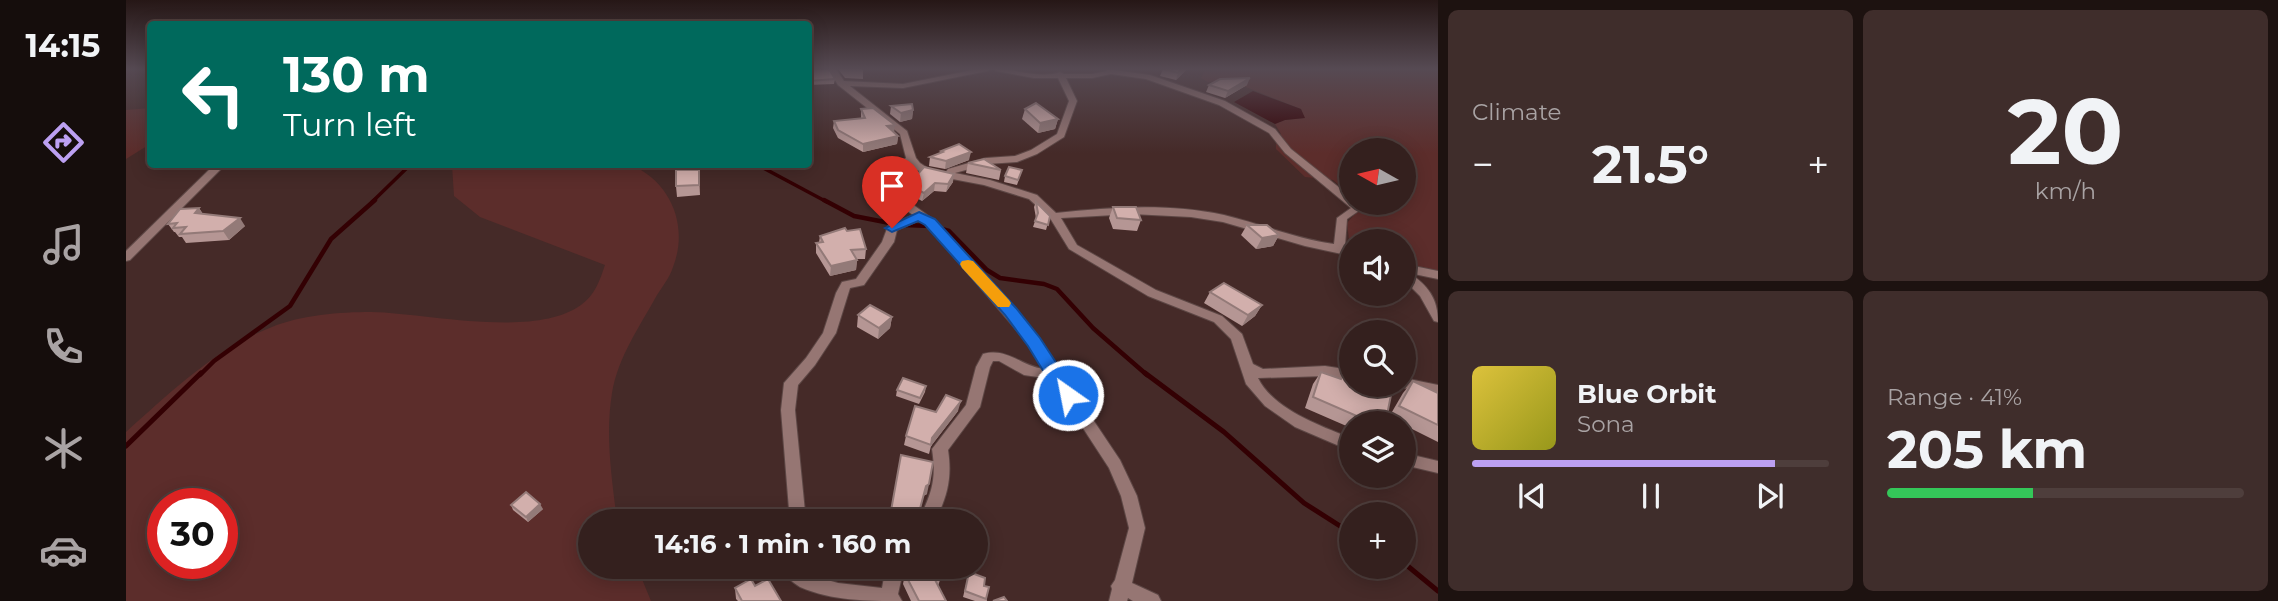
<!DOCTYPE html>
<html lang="en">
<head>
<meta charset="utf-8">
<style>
  body { margin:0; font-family:Montserrat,sans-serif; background:#3f2d2b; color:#f1f3f6; height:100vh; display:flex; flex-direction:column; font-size:26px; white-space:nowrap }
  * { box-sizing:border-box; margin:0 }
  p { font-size:23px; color:#a9a3a4 }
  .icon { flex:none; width:38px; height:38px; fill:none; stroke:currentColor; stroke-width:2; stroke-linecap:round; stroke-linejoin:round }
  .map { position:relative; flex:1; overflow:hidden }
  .drawer { display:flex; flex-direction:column; gap:10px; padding:10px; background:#1d1210; width:840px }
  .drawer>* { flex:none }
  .guide { position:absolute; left:21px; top:21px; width:665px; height:147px; border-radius:7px; box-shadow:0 4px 18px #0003,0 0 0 2px #4e3e3c; background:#00695c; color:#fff; overflow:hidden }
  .needle { width:46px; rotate:278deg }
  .buttons { position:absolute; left:1213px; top:138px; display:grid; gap:14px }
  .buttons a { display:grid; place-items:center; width:77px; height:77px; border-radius:50%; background:#34201e; box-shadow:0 4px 18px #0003,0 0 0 2px #4e3e3c; font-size:35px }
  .speed { position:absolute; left:21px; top:488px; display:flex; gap:14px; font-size:35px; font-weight:700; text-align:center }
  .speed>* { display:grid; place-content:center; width:91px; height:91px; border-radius:50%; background:#34201e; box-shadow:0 4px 18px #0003,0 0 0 2px #4e3e3c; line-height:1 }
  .speed .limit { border:10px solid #d22; background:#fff; color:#111 }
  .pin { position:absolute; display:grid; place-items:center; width:60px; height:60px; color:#fff; margin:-72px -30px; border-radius:50% 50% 50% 0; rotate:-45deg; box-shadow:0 0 7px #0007 }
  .pin .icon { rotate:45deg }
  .me { position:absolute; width:77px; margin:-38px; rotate:327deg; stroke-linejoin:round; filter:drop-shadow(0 0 5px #0008) }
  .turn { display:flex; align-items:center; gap:24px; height:147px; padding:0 21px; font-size:32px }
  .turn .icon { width:91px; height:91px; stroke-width:2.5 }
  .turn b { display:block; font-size:49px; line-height:60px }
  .big { font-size:52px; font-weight:700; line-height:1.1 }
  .drawer .tile { flex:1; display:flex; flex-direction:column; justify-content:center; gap:10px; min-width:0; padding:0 24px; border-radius:10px; background:#3f2d2b }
  .drawer .dial { align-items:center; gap:0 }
  .dial b { font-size:91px; line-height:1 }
  .song { display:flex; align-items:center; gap:21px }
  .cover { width:84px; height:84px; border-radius:10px; background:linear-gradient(135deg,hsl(50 70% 55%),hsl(60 70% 35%)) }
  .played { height:7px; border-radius:4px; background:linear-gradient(90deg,#bca0f2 85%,#4e3e3c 85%) }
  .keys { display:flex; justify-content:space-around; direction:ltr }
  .heat { display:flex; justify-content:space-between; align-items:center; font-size:38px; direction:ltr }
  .charge { height:10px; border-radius:5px; background:linear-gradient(90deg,#34c759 41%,#4e3e3c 0) }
  .drawer .tiles { flex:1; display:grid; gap:10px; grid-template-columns:repeat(2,1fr) }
  .trip { position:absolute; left:452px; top:509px; width:410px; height:70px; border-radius:35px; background:#34201e; box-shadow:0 4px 18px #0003,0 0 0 2px #4e3e3c; font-weight:700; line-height:70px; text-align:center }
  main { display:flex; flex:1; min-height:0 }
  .menu { display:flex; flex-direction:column; width:126px; justify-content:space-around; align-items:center; background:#150d0c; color:#a9a3a4 }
  .menu .icon { width:49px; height:49px }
  .menu .active { color:#bca0f2 }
  .menu b { font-size:32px; color:#f1f3f6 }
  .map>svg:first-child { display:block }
</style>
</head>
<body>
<main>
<nav class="menu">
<b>14:15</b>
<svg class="icon active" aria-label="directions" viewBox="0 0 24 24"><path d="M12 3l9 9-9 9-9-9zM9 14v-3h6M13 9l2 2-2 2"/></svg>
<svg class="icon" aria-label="music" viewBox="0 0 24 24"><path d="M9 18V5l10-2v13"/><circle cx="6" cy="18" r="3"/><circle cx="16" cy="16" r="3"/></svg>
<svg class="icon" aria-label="phone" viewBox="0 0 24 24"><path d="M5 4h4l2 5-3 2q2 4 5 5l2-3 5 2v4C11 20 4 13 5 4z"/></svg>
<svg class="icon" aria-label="climate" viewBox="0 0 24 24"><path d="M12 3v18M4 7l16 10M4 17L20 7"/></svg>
<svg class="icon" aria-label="car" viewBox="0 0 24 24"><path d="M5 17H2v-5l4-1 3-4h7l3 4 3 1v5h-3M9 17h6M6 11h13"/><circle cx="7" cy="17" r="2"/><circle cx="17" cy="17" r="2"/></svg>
</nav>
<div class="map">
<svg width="1312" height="601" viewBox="0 0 1312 601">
  <rect width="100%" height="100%" fill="#452a28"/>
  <!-- green -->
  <g fill="#5c2d2b" fill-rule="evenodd">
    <polygon points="1092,69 1312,69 1312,279 1278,266 1278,242 1223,239 1221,223 1234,208 1231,203 1278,203 1278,150 1225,150 1225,195 1207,180 1179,177 1150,149 1150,140 1155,134 1149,124 1159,120 1178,118 1175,109 1102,80 1082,82 1075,78 1078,72"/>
    <polygon points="24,108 24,144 0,159 0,110"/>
    <path d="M 326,165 L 505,165 C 545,182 563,226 547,267 C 544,277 536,287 531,295 C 514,326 492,357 486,393 C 479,436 486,479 491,521 L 464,522 L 464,567 L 511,567 L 525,601 L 0,601 L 0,432 C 45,392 89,349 146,327 C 175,315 214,312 245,312 C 301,313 408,339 455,305 C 469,295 474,280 479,265 L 354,217 L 328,196 ZM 37,504 L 96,504 L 96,564 L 37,564 Z"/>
  </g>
  <!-- water -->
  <polygon fill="#330003" points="1127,91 1175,109 1179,118 1159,120 1149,124 1108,102"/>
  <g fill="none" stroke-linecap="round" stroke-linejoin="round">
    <!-- stream-far2 -->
    <g stroke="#330003" stroke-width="3.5">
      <polyline points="630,164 701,202"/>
      <polyline points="246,202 285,164"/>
    </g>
    <!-- stream-far1 -->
    <g stroke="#330003" stroke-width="4.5">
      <polyline points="698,200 728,216 769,224"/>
      <polyline points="778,225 805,226 823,231 861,270 874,278 918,284 931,289 967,328 1021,375"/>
      <polyline points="74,375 88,361 164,306 205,239 249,200"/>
    </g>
    <!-- stream -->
    <g stroke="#330003" stroke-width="5">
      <polyline points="1019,373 1098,432 1178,503 1225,533"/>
      <polyline points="0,446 75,373"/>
      <polyline points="1278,563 1312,591"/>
    </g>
    <defs>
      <g id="minor">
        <path d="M 702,69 L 710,69 L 718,81 L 777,84 L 852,69 L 865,69 L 861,71 L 777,88 L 724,86 L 781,131 L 790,158 L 794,163 L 803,169 L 820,172 L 822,169 L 860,158 L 889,156 L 905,150 L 931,134 L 943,101 L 932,78 L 908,78 L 870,71 L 869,69 C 890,69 915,79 934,72 L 938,74 L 966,74 L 981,71 L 980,69 L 1024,75 L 1099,101 L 1149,129 L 1165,149 L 1225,197 L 1225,203 L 1232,203 L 1237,208 L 1221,219 L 1219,246 L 1225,248 L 1225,256 L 1179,246 L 1097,222 L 1065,217 L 1006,214 L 935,218 L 951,245 L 1030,290 L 1096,316 L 1116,334 L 1127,364 L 1137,369 L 1199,366 L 1225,370 L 1225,380 L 1199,376 L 1132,378 C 1147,409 1195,426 1225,438 L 1225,451 L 1169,427 L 1139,406 L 1120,384 L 1105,339 L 1088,322 L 1022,296 L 943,249 L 924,218 L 903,199 L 858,185 L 800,174 L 791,170 L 794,175 L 793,177 L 778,188 L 778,194 L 782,201 L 808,220 L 913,339 L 994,460 L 1011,496 L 1019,528 L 1006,583 L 1032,595 L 1035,601 L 1007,601 L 1002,598 L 1001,601 L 983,601 L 986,589 L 985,586 L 989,580 L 1003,528 L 995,496 L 983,468 L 925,379 L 898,375 L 873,361 L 867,361 L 864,367 L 854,407 L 822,450 C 826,476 822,494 811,517 L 809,522 L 792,522 C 805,494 811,481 806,449 L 840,405 L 850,367 L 857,354 C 881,347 895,366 918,369 L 903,345 L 800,224 L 794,220 L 771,230 L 768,242 L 738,285 L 724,288 L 710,333 L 689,365 L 672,385 L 669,410 L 680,522 L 664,522 L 655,410 L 658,383 L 680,358 L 697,333 L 710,293 L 716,282 L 730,279 L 756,242 L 762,226 L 787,215 C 776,207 765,199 769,185 L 784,174 L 777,160 L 780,158 L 774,134 L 712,85 ZM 985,74 L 1020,79 L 1093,105 L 1143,133 L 1159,153 L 1225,208 L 1211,218 L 1208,244 C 1170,239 1135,224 1098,215 C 1043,203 986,207 930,213 L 911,195 L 864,180 L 829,173 L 861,164 L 891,162 L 911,154 L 938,137 L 951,101 L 940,78 L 966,78 Z"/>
        <polygon points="89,164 100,164 4,260 0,261 0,251"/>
        <path d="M 1278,264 L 1312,271 L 1312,279 L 1283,273 C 1302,285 1312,299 1312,322 L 1308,321 L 1294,296 L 1278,280 Z"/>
        <polygon points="1278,378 1312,385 1312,395 1273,387 1272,385 1278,385"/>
        <polygon points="1278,453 1312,461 1312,473 1278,465"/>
        <path d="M 658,567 L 676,567 L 691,577 L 712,583 L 756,588 L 760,567 L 778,567 L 772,594 L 776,601 C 741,601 706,601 674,587 C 666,582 658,576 658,567 Z"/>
      </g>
    </defs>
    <!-- minor casing -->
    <use href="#minor" stroke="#5d4745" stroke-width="2"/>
    <!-- minor -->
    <use href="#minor" fill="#967673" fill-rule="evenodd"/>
  </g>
  <!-- wall -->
  <g fill="#b59694">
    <polygon points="682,69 709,79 708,84 682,85"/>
    <polygon points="712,69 736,69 737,70 737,79 719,78"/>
    <polygon points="1037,69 1061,69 1050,80 1034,76"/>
    <polygon points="1083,85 1121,85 1099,98 1080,92"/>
    <polygon points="765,106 787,110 786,119 774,122 764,114"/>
    <polygon points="735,109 772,136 771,144 737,152 712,138 707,128 708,121 735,118"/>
    <polygon points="899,109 932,119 929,129 912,133 896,119"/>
    <polygon points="815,151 843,160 819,169 803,166 804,157 814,153"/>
    <polygon points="842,163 875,170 873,180 840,173"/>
    <polygon points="573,170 574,195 551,197 550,186"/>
    <polygon points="896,170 891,185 878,182 879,176"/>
    <polygon points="827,182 820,192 808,191 796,201 781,193 782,185"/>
    <polygon points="910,202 924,216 920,230 907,227 910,218 908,207"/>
    <polygon points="987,207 1015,220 1011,231 987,229 983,218"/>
    <polygon points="73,208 77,214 119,226 103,240 60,243 56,237 53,237 49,232 48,232 42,224"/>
    <polygon points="1121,225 1153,235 1147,246 1130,249 1115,235"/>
    <polygon points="721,231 740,249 739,259 731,259 730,270 704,276 690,253 690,243 693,242 694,236"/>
    <polygon points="1084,292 1136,305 1129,316 1116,326 1078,303"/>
    <polygon points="732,315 766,317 764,328 752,339 731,327"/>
    <polygon points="1195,372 1214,379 1216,376 1261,415 1254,424 1225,424 1225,428 1179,408 1187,384"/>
    <polygon points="1287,381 1312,393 1312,442 1278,425 1278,424 1275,424 1263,417 1277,393"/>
    <polygon points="800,386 799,392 793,404 770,396 771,390"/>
    <polygon points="832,411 805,446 803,454 778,445 780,436 810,412"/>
    <polygon points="775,455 801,494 797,496 791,522 763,522"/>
    <polygon points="385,505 417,509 402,522 387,510"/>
    <polygon points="786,567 815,577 812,586 820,601 785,601 777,584 780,569"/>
    <polygon points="843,572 858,586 861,601 849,601 837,597"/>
    <polygon points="629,586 655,601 612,601 610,599 609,588"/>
  </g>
  <!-- shaded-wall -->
  <g fill="#937a78">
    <polygon points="1056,69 1061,69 1050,80 1052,73"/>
    <polygon points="1124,78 1121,85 1099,98 1102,91"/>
    <polygon points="787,110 786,119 774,122 775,113"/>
    <polygon points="932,119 929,129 912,133 914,123"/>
    <polygon points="769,125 768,133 761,126"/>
    <polygon points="772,136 771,144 737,152 737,144"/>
    <polygon points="845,152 843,160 819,169 820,161"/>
    <polygon points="828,174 827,182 820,192 822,184"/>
    <polygon points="809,183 808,191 796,201 798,193"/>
    <polygon points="73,208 78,216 69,213"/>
    <polygon points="114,218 119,226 103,240 97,231"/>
    <polygon points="1153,235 1147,246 1130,249 1136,238"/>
    <polygon points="731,260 730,270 704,276 705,266"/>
    <polygon points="1136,305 1129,316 1116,326 1122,315"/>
    <polygon points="766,317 764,328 752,339 753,328"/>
    <polygon points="835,401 832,411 805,446 806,438"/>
    <polygon points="803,484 801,494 797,496 791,522 800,486"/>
    <polygon points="414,504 417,509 402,522 400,517"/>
    <polygon points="624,567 634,567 623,573 623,568"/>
  </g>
  <!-- building -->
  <g fill="#d2afac" stroke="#937a78" stroke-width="2">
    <polygon points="682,69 703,69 709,79 682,81"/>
    <polygon points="1037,69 1056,69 1052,73"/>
    <polygon points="1124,78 1102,91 1083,85 1094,79"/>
    <polygon points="910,103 932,119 914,123 899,109"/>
    <polygon points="786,104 787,110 775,113 765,106"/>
    <polygon points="747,108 769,125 761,126 772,136 737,144 712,130 708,121 739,118 735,109"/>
    <polygon points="833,144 845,152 820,161 804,157 817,152 815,151"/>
    <polygon points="858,159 875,170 842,163"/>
    <polygon points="798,167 828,174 822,184 809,183 798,193 782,185"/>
    <polygon points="883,167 896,170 892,180 879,176"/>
    <polygon points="550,170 573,170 573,185 550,186"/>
    <polygon points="910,202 924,216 922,225 909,221 912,213"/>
    <polygon points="987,207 1010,207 1015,220 991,218"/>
    <polygon points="73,208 69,213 114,218 97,231 54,234 60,227 47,228 51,223 42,224 54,209"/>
    <polygon points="1121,225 1141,225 1153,235 1136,238"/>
    <polygon points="719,228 721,231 734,229 740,249 725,250 731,260 705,266 690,243 697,242 694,236"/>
    <polygon points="1098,283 1136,305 1122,315 1084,292"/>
    <polygon points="744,305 766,317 753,328 732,315"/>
    <polygon points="1195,372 1215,379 1216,376 1225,378 1225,385 1241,385 1265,395 1261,415 1255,413 1252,424 1249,424 1187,397"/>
    <polygon points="777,378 800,386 794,398 771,390"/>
    <polygon points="1287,381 1312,393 1312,425 1273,406"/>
    <polygon points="820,395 835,401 806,438 805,445 780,436 789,406 810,412"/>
    <polygon points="775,455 807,462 803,484 800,486 791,520 781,518 780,522 763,522"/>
    <polygon points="400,492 414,504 400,517 385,505"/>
    <polygon points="786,567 809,567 815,577 806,574 820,601 793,601 779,574 780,569"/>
    <polygon points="843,572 859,578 858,586 863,587 860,599 839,591"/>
    <polygon points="625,579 629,586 642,579 655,601 616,601 609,588"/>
    <polygon points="878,597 881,601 867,601"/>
  </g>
  <!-- sky -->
  <linearGradient id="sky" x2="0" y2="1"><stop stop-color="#261716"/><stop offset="0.45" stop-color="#564a53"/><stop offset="1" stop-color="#564a53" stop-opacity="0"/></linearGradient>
  <rect width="1312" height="153" fill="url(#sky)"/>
  <!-- route -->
  <polygon fill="#1a73e8" stroke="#114b97" stroke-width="2" points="793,212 809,219 890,308 914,338 948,390 951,395 948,400 935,400 902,346 879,315 799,225 792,221 766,232 759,228"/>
  <!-- slow -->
  <polygon fill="#f59e0b" points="842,260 847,261 883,300 885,303 883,307 872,307 836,268 834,264 836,261"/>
</svg>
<div class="buttons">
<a><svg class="needle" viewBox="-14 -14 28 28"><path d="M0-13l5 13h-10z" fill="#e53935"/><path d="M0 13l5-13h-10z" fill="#a9a3a4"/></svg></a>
<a><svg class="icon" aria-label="sound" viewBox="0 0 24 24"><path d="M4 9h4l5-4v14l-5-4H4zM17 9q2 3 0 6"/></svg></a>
<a><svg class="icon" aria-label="search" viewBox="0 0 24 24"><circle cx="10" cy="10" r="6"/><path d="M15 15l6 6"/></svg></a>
<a><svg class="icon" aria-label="layers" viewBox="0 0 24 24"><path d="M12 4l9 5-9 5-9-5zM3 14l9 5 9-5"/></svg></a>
<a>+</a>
</div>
<div class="speed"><div class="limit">30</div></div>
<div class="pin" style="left:766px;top:228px;background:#d93025"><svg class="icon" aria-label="arrive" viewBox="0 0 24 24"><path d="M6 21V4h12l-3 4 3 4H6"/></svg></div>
<svg class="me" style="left:942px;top:395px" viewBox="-20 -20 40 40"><circle r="17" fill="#1a73e8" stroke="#fff" stroke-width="3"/><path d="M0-11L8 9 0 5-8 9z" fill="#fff"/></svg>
<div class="trip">14:16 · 1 min · 160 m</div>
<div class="guide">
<div class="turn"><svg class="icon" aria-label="left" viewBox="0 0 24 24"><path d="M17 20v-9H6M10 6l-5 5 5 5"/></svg><div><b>130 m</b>Turn left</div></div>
</div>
</div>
<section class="drawer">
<div class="tiles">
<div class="tile"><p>Climate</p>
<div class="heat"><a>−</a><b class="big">21.5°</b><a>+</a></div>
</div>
<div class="tile dial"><b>20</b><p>km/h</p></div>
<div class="tile">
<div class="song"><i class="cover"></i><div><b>Blue Orbit</b><p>Sona</p></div></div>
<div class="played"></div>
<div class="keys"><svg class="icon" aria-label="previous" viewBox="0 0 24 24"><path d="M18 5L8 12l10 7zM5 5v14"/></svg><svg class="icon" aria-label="pause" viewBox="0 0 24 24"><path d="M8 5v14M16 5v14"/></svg><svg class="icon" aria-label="next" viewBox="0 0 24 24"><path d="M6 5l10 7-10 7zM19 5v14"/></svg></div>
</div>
<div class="tile"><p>Range · 41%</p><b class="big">205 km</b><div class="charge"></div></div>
</div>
</section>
</main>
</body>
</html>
